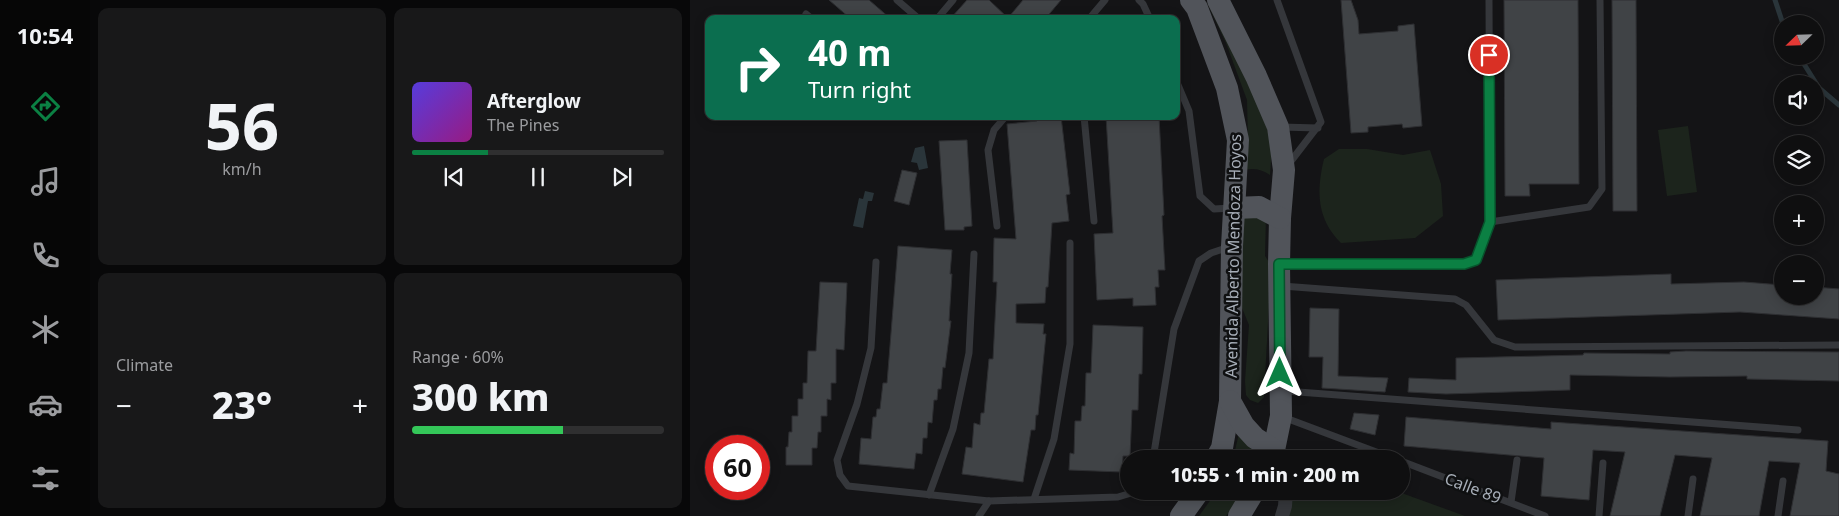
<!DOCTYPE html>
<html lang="en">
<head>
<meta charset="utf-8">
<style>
  body { margin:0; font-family:"Noto Sans",sans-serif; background:#181819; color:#f1f3f6; height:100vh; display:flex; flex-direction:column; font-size:19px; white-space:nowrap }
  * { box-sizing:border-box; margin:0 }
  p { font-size:16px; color:#9b9c9f }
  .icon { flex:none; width:28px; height:28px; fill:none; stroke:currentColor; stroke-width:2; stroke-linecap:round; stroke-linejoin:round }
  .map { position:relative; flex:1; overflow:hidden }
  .side { display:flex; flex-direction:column; gap:8px; padding:8px; background:#080809; width:600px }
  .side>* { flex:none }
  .hud { position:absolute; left:15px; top:15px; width:475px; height:105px; border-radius:10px; box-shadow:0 2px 12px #0003,0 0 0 1px #2f2f30; background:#0b6e4f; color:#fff; overflow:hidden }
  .needle { width:32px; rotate:247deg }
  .controls { position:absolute; left:1084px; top:15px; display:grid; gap:10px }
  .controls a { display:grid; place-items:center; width:50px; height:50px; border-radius:50%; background:#0f0f10; box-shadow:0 2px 12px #0003,0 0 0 1px #2f2f30; font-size:25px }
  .speed { position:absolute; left:15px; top:435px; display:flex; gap:10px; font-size:25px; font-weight:700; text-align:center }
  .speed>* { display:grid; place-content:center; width:65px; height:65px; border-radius:50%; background:#0f0f10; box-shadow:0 2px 12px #0003,0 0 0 1px #2f2f30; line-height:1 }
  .speed .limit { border:8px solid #d22; background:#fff; color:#111 }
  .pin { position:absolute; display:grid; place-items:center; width:42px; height:42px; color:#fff; margin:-21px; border:2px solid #fff; border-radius:50%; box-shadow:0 1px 5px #0007 }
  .me { position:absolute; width:55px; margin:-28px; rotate:0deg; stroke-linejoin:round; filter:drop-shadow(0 0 4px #0008) }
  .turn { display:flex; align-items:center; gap:18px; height:105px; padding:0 20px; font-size:22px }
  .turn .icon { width:65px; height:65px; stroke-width:2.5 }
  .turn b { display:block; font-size:35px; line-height:42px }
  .big { font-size:38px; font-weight:800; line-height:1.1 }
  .side .card { flex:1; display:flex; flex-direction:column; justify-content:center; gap:8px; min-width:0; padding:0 18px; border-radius:10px; background:#181819 }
  .side .dial { align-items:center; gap:0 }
  .dial b { font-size:65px; line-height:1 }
  .song { display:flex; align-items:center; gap:15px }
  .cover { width:60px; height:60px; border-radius:8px; background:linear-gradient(135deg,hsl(250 70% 55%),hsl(310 70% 35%)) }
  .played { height:5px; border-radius:2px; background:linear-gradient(90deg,#0b8043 30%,#2f2f30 30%) }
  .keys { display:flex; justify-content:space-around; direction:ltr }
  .heat { display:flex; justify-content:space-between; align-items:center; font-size:28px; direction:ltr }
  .charge { height:8px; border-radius:4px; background:linear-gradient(90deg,#34c759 60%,#2f2f30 0) }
  .side .tiles { flex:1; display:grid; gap:8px; grid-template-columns:repeat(2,1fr) }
  .trip { position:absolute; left:430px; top:450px; width:290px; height:50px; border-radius:25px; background:#0f0f10; box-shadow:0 2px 12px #0003,0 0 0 1px #2f2f30; font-weight:800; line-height:50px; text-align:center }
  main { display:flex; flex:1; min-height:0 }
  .tab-bar { display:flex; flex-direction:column; width:90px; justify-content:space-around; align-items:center; background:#060606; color:#9b9c9f }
  .tab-bar .icon { width:35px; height:35px }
  .tab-bar .selected { color:#0b8043 }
  .tab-bar b { font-size:22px; color:#f1f3f6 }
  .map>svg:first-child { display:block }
</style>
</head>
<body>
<main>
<nav class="tab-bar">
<b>10:54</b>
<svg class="icon selected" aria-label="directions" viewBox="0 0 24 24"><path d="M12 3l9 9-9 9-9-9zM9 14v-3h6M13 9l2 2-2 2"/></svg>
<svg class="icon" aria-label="music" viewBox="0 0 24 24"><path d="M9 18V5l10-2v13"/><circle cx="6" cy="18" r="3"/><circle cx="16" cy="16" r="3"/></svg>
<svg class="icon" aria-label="phone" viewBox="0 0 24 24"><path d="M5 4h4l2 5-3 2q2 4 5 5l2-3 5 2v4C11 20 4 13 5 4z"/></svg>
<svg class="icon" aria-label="climate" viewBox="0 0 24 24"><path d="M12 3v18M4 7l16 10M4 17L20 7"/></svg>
<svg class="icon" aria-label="car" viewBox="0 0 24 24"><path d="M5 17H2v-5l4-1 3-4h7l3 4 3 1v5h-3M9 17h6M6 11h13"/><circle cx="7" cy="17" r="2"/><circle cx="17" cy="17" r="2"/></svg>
<svg class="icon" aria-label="filters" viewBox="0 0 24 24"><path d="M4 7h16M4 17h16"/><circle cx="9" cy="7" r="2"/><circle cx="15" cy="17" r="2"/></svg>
</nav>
<section class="side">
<div class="tiles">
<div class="card dial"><b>56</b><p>km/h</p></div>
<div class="card">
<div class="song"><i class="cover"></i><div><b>Afterglow</b><p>The Pines</p></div></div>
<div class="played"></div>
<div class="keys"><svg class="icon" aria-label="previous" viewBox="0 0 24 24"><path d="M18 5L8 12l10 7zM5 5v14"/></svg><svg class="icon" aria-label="pause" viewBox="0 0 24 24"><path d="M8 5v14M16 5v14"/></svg><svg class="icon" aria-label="next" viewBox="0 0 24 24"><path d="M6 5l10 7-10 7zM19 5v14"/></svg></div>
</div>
<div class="card"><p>Climate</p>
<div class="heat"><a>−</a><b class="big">23°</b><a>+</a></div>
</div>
<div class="card"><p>Range · 60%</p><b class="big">300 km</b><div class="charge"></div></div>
</div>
</section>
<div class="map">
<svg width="1149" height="516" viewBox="0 0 1149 516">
  <rect width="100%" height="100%" fill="#141416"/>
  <!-- green -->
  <g fill="#1c241c">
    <path d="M 516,1 L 543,39 L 573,115 L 582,145 L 580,175 C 571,169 564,168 554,170 L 558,140 L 557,100 L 536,43 Z"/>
    <polygon points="998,126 1007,192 977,196 968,130"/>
    <path d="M 649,149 L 677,149 L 713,155 L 740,150 L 751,184 L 753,216 L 725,238 L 651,243 C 627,219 626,192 634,159 Z"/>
    <polygon points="553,215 576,215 575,256 581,265 574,397 568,403 560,400 556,395 555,381 559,325 550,303"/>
    <polygon points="550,429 568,448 573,459 543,459"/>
    <polygon points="527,491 555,491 536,516 509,516"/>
    <polygon points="604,491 706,491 775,516 598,516"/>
  </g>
  <!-- water -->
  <g fill="#2a353a">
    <polygon points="234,146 238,168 229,170 227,163 221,162 225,148"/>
    <polygon points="175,191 184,193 182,201 178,201 173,228 163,226 169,198 173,199"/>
  </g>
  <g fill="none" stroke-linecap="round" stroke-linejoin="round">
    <!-- stream -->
    <g stroke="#2a353a" stroke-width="5">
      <polyline points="1085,0 1093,24"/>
      <polyline points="1109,56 1129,88 1149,105"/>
    </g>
  </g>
  <!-- building -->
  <g fill="#404346" stroke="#2e2f32">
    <polygon points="139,0 179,0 201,19 161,19"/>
    <polygon points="277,0 299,0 318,18 333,0 371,0 355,19 260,19"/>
    <polygon points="651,0 661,0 668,20 669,34 708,31 708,26 724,24 732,126 713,128 712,124 678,127 678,132 661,133"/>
    <polygon points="814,0 888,0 889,184 839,184 840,196 815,196"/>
    <polygon points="922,0 946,0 947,211 923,211"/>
    <polygon points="346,116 371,116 380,194 376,195 379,221 362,223 358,287 356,287 355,303 326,304 326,323 354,324 353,334 356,334 348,415 346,415 345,430 341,430 333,482 272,474 276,447 282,448 284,423 290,425 291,413 294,413 299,359 303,359 307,282 303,282 304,238 326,239 317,124 347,121"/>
    <polygon points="416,116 469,116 474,215 472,216 475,270 468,270 469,287 465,287 466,305 443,306 443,298 407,300 404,234 423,233"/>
    <polygon points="277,140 282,226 274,227 274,230 255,230 249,141"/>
    <polygon points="212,170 227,173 219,205 204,201"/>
    <polygon points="208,246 262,250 260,274 262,274 259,321 261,321 255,368 253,367 251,389 248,389 247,400 244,400 242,423 238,422 237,438 233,438 232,454 226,453 224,469 169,464 171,438 181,439 183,417 186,417 187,409 190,409 193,383 197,383"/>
    <polygon points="981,274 981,284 1054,282 1092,285 1092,296 1125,296 1125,287 1149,289 1149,319 1050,312 808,320 806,280"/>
    <polygon points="130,282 157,283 154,350 146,349 146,383 141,383 141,400 137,399 137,416 131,416 131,432 128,432 127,448 122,448 122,465 96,465 96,447 98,447 99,432 102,432 102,416 108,416 108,399 113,399 113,383 117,383 118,351 126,351"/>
    <polygon points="620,308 649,309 648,376 698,378 695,392 632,388 633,357 619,357"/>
    <polygon points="403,325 453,327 452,374 449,374 448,410 442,410 440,456 433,456 432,472 379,470 380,453 384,454 385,421 391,421 392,406 395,406 396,373 401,373"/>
    <polygon points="996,351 1149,352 1149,381 1057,379 1057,376 980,377 880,375 880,390 756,394 718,392 719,378 766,380 766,358 893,355 894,353 980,354 980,352"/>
    <polygon points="664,413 689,415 685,435 660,429"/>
    <polygon points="716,417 861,429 861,422 1138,441 1136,471 1149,474 1149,516 1100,516 1110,463 1079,461 1069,516 1010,516 1022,458 985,455 970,516 920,516 935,452 903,450 899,500 851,496 854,458 714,446"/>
  </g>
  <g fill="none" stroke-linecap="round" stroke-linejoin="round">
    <!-- lane -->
    <g stroke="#35373b" stroke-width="7">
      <polyline points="207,0 229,19"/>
      <polyline points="449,0 453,4 460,19"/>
      <polyline points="587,0 631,122 598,165"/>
      <polyline points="116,14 122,19"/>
      <polyline points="247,19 263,0"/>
      <polyline points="399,19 415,0"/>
      <polyline points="486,80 499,111 510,196 524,209 541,208"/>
      <polyline points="394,116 404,221"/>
      <polyline points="591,127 628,128"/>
      <polyline points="800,222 899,207 912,189 910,0"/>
      <polyline points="307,226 298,150 304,130 316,116"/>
      <polyline points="186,262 181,348 167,404 147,460 150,475 158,486 299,501 428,497 448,491"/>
      <polyline points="592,264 774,264 786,260 800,222 799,0"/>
      <polyline points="592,286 765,299 776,305 804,340 825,347 1149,345"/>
      <polyline points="595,391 1108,430"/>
      <polyline points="593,417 705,459"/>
      <polyline points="463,459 484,329 509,261 521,253 539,247"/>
      <polyline points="711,461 855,516"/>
      <polyline points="239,495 263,429 279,353 284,254"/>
      <polyline points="344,499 364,439 380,344 380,243"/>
      <polyline points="821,502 827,460"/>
      <polyline points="289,516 299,501"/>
      <polyline points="909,516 913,463"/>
      <polyline points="998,516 1003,479"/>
      <polyline points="1088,516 1093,481"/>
    </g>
    <!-- street -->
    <polyline stroke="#35373b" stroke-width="14" points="592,516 595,506 596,491"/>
    <!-- primary -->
    <g stroke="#51545a" stroke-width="22">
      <polyline points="501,0 507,8 537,88 548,140 542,246 540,401 532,448 526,459"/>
      <polyline points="528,0 566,76 588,127 594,170 590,218 589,264 591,416 584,450 580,459"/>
      <polyline points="545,208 569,207 590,218"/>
      <polyline points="540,401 554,426 565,438 584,450"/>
      <polyline points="491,516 509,491"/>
      <polyline points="549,516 564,491"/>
    </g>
  </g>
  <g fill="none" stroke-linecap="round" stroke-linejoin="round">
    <defs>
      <polyline id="route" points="590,373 589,264 774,264 786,260 800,222 799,55"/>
    </defs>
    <!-- route casing -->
    <use href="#route" stroke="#07532c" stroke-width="12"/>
    <!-- route -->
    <use href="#route" stroke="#0b8043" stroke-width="9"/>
  </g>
  <g text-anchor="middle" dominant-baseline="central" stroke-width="5" stroke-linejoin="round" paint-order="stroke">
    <!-- street labels -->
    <g font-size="16" fill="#a6adb7" stroke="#0f1011">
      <text transform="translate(543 256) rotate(-89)">Avenida Alberto Mendoza Hoyos</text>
      <text transform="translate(783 488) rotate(21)">Calle 89</text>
    </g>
  </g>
</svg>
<div class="controls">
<a><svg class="needle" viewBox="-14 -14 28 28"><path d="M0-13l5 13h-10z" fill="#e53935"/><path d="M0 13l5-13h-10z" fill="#9b9c9f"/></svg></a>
<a><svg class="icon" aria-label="sound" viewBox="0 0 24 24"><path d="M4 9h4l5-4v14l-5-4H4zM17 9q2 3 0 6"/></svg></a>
<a><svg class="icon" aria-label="layers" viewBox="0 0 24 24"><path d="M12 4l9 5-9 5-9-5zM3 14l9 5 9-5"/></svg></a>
<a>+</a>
<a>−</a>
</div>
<div class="speed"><div class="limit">60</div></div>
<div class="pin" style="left:799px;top:55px;background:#d93025"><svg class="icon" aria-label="arrive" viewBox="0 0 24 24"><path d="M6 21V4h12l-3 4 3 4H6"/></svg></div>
<svg class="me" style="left:590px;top:373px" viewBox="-20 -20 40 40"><path d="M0-17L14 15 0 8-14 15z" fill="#0b8043" stroke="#fff" stroke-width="4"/></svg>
<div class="trip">10:55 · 1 min · 200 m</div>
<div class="hud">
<div class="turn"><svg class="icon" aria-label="right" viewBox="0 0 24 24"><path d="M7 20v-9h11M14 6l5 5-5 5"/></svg><div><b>40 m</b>Turn right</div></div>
</div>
</div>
</main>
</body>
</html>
